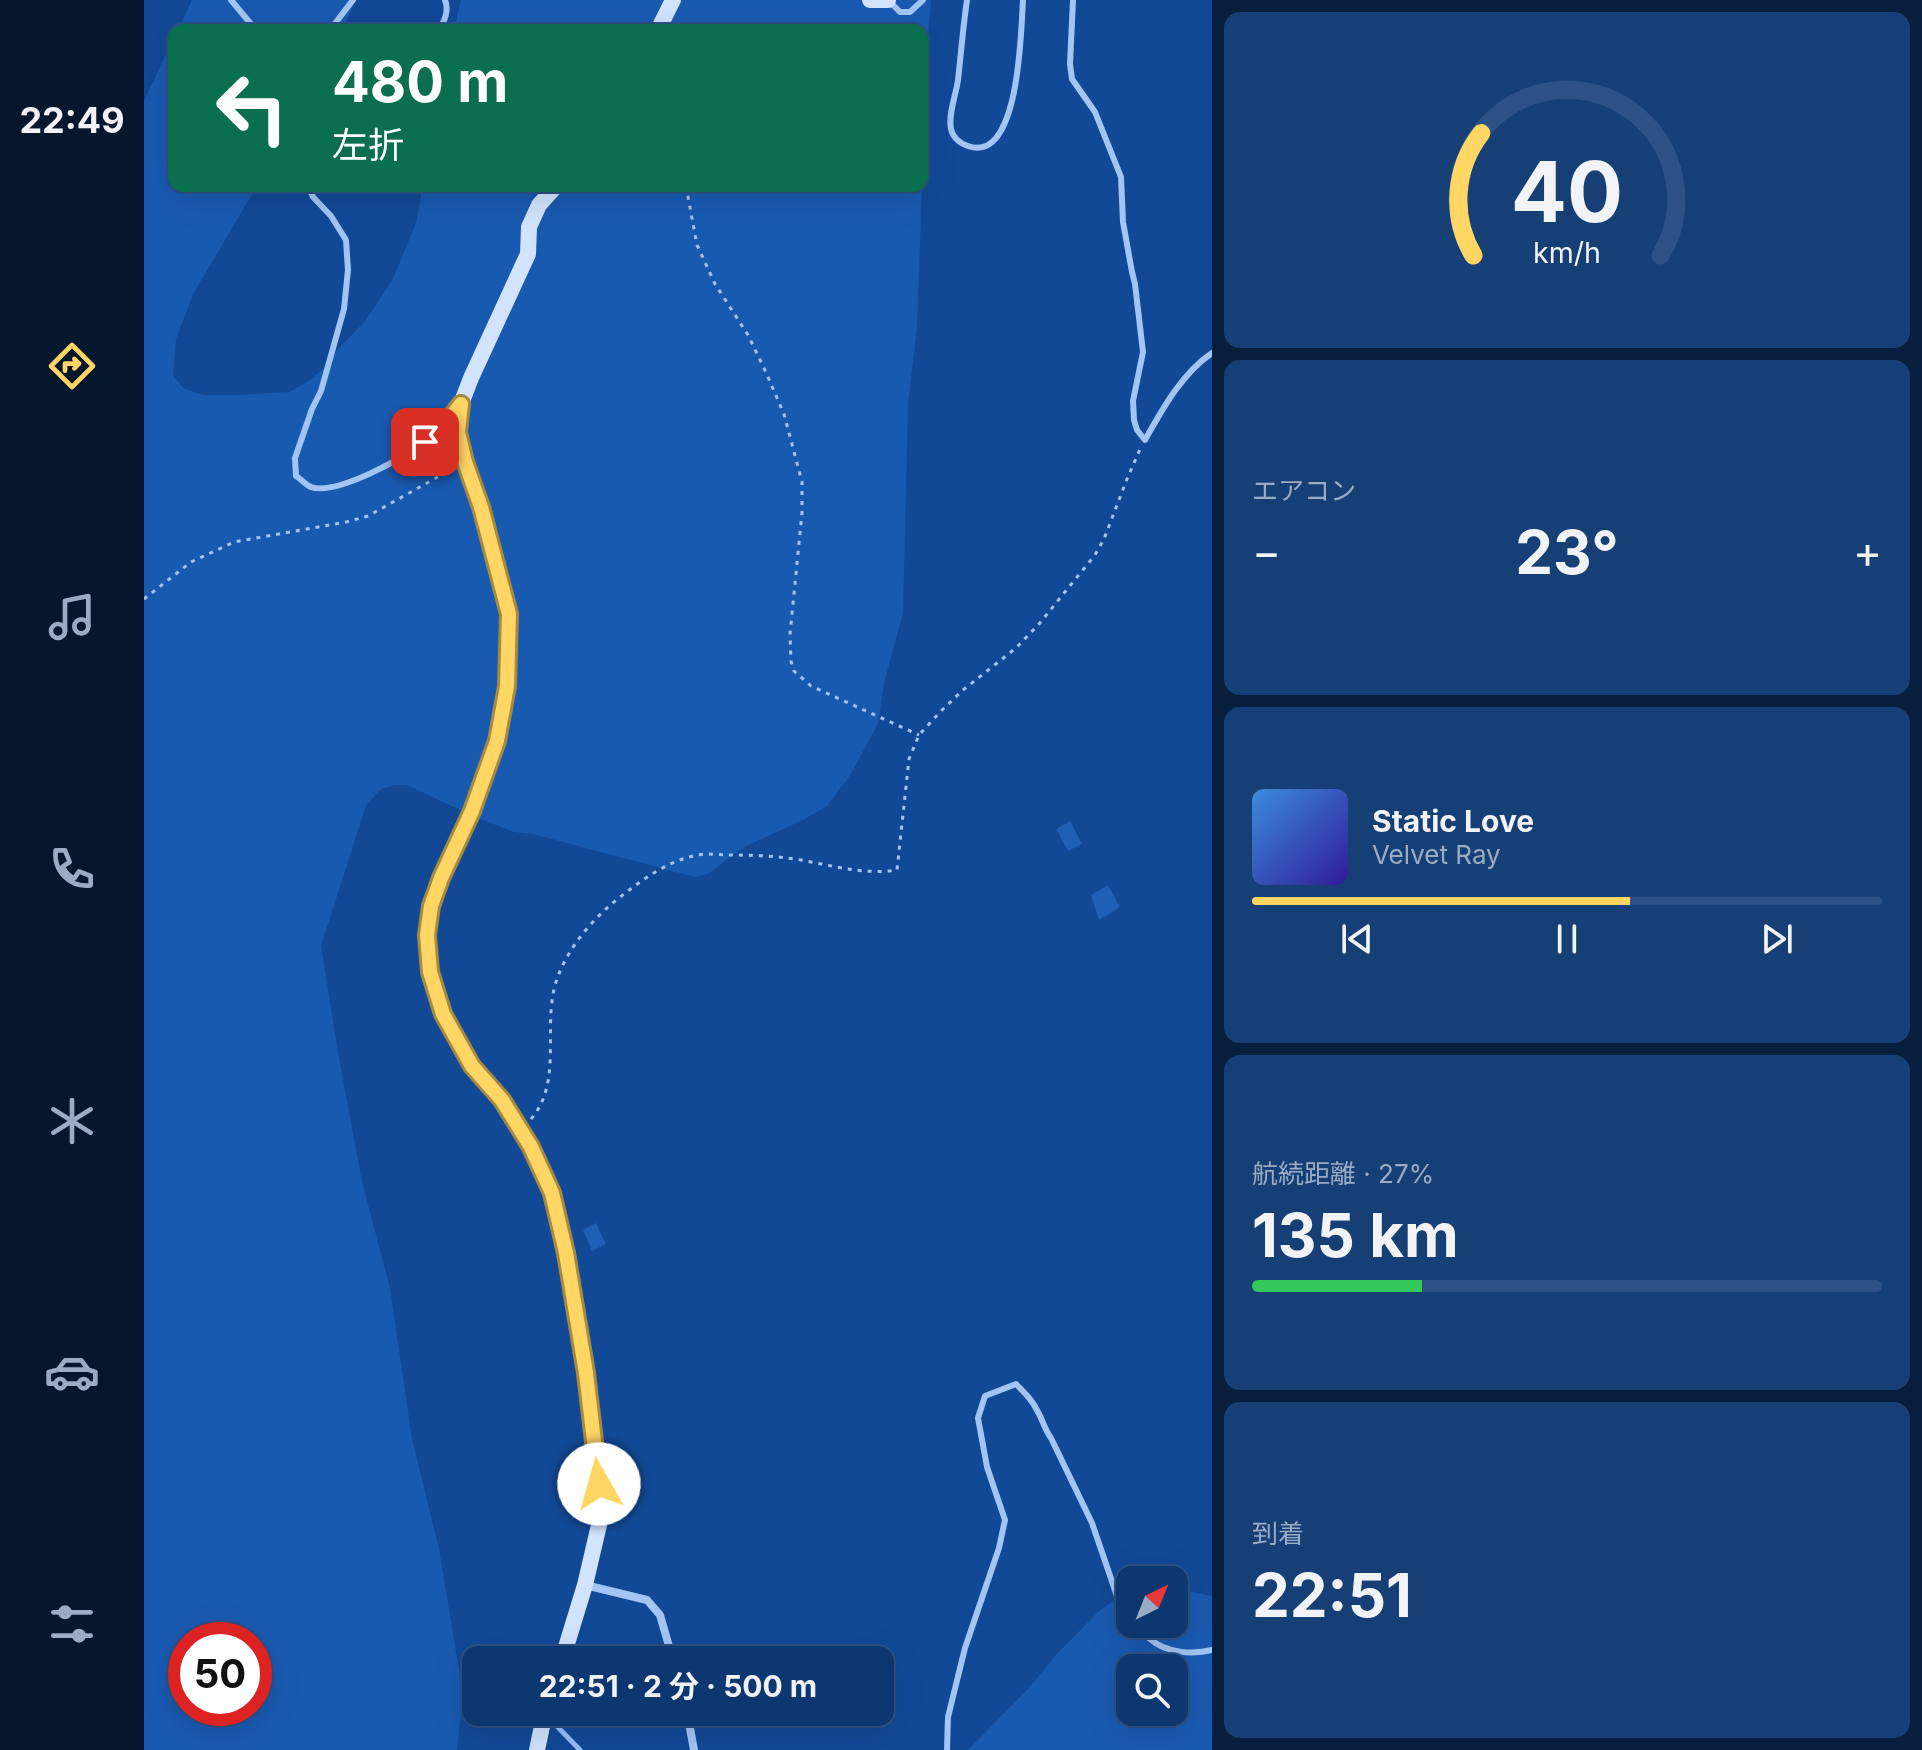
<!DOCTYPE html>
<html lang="ja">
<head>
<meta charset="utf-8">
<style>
  body { margin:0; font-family:Inter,"Noto Sans JP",sans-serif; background:#163f76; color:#f1f3f6; height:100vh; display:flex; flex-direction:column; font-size:30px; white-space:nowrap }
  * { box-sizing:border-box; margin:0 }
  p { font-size:26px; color:#9aacc3 }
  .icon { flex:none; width:44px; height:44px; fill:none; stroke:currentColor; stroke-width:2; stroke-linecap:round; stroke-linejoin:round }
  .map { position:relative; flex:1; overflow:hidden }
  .side { display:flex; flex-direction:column; gap:12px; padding:12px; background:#071e3e; width:710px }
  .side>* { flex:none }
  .top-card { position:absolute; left:24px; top:24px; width:760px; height:168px; border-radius:16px; box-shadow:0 8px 32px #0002,0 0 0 2px #2d5184; background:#0b6e4f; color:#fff; overflow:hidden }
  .needle { width:52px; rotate:43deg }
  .controls { position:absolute; left:972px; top:1566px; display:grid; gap:16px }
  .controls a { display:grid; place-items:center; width:72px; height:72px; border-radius:16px; background:#0d3771; box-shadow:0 8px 32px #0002,0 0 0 2px #2d5184; font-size:40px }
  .speed { position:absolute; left:24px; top:1622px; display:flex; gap:16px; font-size:40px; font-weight:700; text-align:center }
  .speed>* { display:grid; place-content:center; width:104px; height:104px; border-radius:50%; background:#0d3771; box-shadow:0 8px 32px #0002,0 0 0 2px #2d5184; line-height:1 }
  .speed .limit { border:12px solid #d22; background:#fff; color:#111 }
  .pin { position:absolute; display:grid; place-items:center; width:68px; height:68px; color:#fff; margin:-34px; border-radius:16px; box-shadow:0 4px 12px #0006 }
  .me { position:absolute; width:88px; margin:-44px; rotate:353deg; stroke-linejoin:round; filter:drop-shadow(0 0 6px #0008) }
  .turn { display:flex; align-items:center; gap:28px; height:168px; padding:0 32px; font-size:36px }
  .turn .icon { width:104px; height:104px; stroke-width:2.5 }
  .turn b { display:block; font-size:56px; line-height:68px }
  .big { font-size:60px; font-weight:700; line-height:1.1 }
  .side .widget { flex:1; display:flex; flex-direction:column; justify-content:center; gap:12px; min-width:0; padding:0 28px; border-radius:16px; background:#163f76 }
  .side .dial { align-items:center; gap:0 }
  .dial svg { height:208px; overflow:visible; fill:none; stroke:#2d5184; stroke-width:7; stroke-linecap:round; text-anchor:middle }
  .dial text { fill:#f1f3f6; stroke:none }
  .song { display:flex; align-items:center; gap:24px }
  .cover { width:96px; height:96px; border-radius:12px; background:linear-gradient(135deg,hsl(210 70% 55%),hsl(250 70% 35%)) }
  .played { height:8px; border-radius:4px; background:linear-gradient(90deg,#ffd564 60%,#2d5184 60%) }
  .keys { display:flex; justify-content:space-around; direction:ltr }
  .heat { display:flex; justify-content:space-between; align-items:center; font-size:44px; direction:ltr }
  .charge { height:12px; border-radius:6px; background:linear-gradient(90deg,#34c759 27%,#2d5184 0) }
  .trip { position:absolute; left:318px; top:1646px; width:432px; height:80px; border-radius:16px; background:#0d3771; box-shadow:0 8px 32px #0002,0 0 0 2px #2d5184; font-weight:700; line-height:80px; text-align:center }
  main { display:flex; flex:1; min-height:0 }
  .tabs { display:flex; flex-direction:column; width:144px; justify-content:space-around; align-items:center; background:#05162d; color:#9aacc3 }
  .tabs .icon { width:56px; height:56px }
  .tabs .current { color:#ffd564 }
  .tabs b { font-size:36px; color:#f1f3f6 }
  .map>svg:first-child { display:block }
</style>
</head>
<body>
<main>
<nav class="tabs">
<b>22:49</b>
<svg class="icon current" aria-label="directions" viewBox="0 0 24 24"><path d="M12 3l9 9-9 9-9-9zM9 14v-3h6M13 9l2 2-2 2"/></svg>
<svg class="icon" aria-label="music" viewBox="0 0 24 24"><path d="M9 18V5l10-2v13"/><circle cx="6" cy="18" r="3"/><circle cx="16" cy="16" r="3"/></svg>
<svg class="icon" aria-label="phone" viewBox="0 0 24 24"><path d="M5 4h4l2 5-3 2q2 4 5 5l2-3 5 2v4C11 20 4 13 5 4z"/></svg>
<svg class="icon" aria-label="climate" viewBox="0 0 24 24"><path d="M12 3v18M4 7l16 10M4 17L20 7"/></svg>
<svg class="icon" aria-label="car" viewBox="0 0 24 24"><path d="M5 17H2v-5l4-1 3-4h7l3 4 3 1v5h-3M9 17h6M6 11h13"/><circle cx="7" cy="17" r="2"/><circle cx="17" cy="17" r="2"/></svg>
<svg class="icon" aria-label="filters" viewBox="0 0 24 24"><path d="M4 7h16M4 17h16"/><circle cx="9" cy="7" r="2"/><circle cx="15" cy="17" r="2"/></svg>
</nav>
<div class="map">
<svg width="1068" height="1750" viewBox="0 0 1068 1750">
  <rect width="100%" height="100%" fill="#114997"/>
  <!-- green -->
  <g fill="#195ab1" fill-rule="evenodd">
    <polygon points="48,0 212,0 198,30 34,30"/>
    <path d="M 317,0 L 787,0 L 783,46 L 773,326 L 764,404 L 759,613 L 740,683 L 734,724 L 705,777 L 683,806 L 659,820 L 604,845 L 587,856 L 566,873 L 551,877 L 389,834 L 370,832 L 327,815 L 263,785 L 251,785 L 237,789 L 222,805 L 177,946 L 195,1058 L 218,1182 L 246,1288 L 268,1439 L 295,1549 L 319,1694 L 313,1750 L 0,1750 L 0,101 L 30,37 L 30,186 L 113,186 L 49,294 L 32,339 L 29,375 L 39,388 L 59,395 L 95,395 L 145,392 L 160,384 L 178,370 L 195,348 L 222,320 L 249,279 L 272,223 L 279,186 L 778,186 L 778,30 L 310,30 ZM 42,1640 L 110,1640 L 110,1708 L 42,1708 Z"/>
    <path d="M 986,1588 L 986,1624 L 1030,1624 L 1030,1588 L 1068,1596 L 1068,1750 L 824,1750 L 884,1689 L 914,1653 L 954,1612 ZM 986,1668 L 1030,1668 L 1030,1712 L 986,1712 Z"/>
  </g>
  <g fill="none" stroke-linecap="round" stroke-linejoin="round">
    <!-- stream -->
    <polyline stroke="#93c0f7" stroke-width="5" points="405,1718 436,1750"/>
  </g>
  <!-- building -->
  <g fill="#1f5fb6">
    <polygon points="926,821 938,844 924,851 912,829"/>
    <polygon points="964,885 976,907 955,920 947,895"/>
    <polygon points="452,1223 462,1244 448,1251 439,1230"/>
  </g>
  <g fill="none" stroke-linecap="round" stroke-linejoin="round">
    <!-- path -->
    <g stroke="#a2c5f3" stroke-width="3" stroke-dasharray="4 6" stroke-linecap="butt">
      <polyline points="542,186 553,245 571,284 604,335 620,368 640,414 658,482 658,513 646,634 647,661 650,671 667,686 775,735"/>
      <polyline points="0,599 47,562 90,542 202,522 224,516 308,469"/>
      <path d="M 387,1119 C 420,1081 397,1024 413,979 C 425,945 452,915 480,894 C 502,877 526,860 554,855 C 564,853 575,855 585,855 C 609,855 633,856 657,860 C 690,866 720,875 753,870 L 765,759 L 775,735 L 797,711 L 819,690 L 872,648 L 895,624 L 951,555 L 960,539 L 983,479 L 997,447"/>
    </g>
    <!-- lane -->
    <g stroke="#a2c5f3" stroke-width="6">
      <polyline points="87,0 112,30"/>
      <polyline points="744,0 756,12 766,12 779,0"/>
      <path d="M 823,0 C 819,27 817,54 814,80 C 812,95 804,114 807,129 C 809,138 815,143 824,146 C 876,165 877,28 879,0"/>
      <path d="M 929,0 L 926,64 L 928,79 L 951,112 L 977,177 L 979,222 L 988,272 L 991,284 L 999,352 L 989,401 L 990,420 L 993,430 L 1001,440 C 1018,410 1038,373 1068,353"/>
      <polyline points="186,30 209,0"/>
      <path d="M 294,30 C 301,22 305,10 301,0"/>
      <path d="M 164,186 L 169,197 L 187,216 L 202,240 L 204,270 L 200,309 L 177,391 L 168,409 L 151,458 L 152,476 C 157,479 162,485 167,487 C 192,496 262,457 282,441 C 294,432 304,421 313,409"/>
      <path d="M 994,1624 C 998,1629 1002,1635 1006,1639 C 1022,1653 1049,1655 1068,1650"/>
      <path d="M 803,1750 L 804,1717 L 821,1648 L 855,1548 L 861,1520 L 843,1467 L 834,1418 L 841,1396 L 872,1384 C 881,1393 889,1401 894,1412 C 899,1421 901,1430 907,1438 L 948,1523 L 974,1599 L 986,1614"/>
    </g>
    <!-- street -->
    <g stroke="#a2c5f3" stroke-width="8">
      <polyline points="441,1585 503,1600 516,1615 529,1660"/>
      <polyline points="543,1712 550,1750"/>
    </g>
    <!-- secondary -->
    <g stroke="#d1e3fd" stroke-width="16">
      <polyline points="726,0 744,0"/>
      <polyline points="514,30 529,0"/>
      <polyline points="412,186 395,205 385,227 384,254 327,378 317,404 314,432 321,462 337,507 365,614 363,686 353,741 328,811 297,878 287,906 283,935 286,972 299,1014 328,1066 358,1100 387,1147 408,1193 422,1253 442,1373 458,1512 441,1585 418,1660"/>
      <polyline points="393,1750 401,1712"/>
    </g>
  </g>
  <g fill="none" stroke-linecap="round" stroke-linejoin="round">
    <defs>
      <polyline id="route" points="281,442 302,423 317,404 314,432 321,462 337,507 365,614 363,686 353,741 328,811 297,878 287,906 283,935 286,972 299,1014 328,1066 358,1100 387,1147 408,1193 422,1253 442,1373 455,1484"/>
    </defs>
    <!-- route casing -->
    <use href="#route" stroke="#a68a41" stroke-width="20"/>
    <!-- route -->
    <use href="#route" stroke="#ffd564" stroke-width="14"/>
  </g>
</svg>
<div class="controls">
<a><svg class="needle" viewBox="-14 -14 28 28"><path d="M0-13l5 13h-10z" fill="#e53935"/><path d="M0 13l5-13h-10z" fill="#9aacc3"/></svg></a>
<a><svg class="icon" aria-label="search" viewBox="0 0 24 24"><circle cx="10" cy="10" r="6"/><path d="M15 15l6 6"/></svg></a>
</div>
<div class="speed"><div class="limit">50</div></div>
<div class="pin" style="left:281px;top:442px;background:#d93025"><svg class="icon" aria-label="arrive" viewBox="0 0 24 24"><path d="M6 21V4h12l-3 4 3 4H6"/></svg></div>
<svg class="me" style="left:455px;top:1484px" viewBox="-20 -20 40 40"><circle r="19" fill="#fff"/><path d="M0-13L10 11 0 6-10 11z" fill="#ffd564"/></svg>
<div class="trip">22:51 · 2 分 · 500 m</div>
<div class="top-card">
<div class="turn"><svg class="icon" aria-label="left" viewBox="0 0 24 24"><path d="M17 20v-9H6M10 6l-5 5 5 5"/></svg><div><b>480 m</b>左折</div></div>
</div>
</div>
<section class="side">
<div class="widget dial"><svg viewBox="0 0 100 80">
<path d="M14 69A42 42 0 1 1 86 69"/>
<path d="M14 69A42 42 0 0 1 17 22" stroke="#ffd564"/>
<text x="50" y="56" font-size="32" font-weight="700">40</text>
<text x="50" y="72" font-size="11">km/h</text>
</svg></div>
<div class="widget"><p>エアコン</p>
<div class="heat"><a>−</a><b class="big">23°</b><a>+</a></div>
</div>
<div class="widget">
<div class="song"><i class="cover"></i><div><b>Static Love</b><p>Velvet Ray</p></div></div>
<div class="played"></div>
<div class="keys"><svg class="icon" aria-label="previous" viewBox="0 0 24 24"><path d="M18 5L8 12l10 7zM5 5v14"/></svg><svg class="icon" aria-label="pause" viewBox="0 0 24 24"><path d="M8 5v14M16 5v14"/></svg><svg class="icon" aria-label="next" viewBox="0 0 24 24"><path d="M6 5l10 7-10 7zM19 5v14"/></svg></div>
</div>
<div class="widget"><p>航続距離 · 27%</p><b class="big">135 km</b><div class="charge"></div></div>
<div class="widget"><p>到着</p><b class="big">22:51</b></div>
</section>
</main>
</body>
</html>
